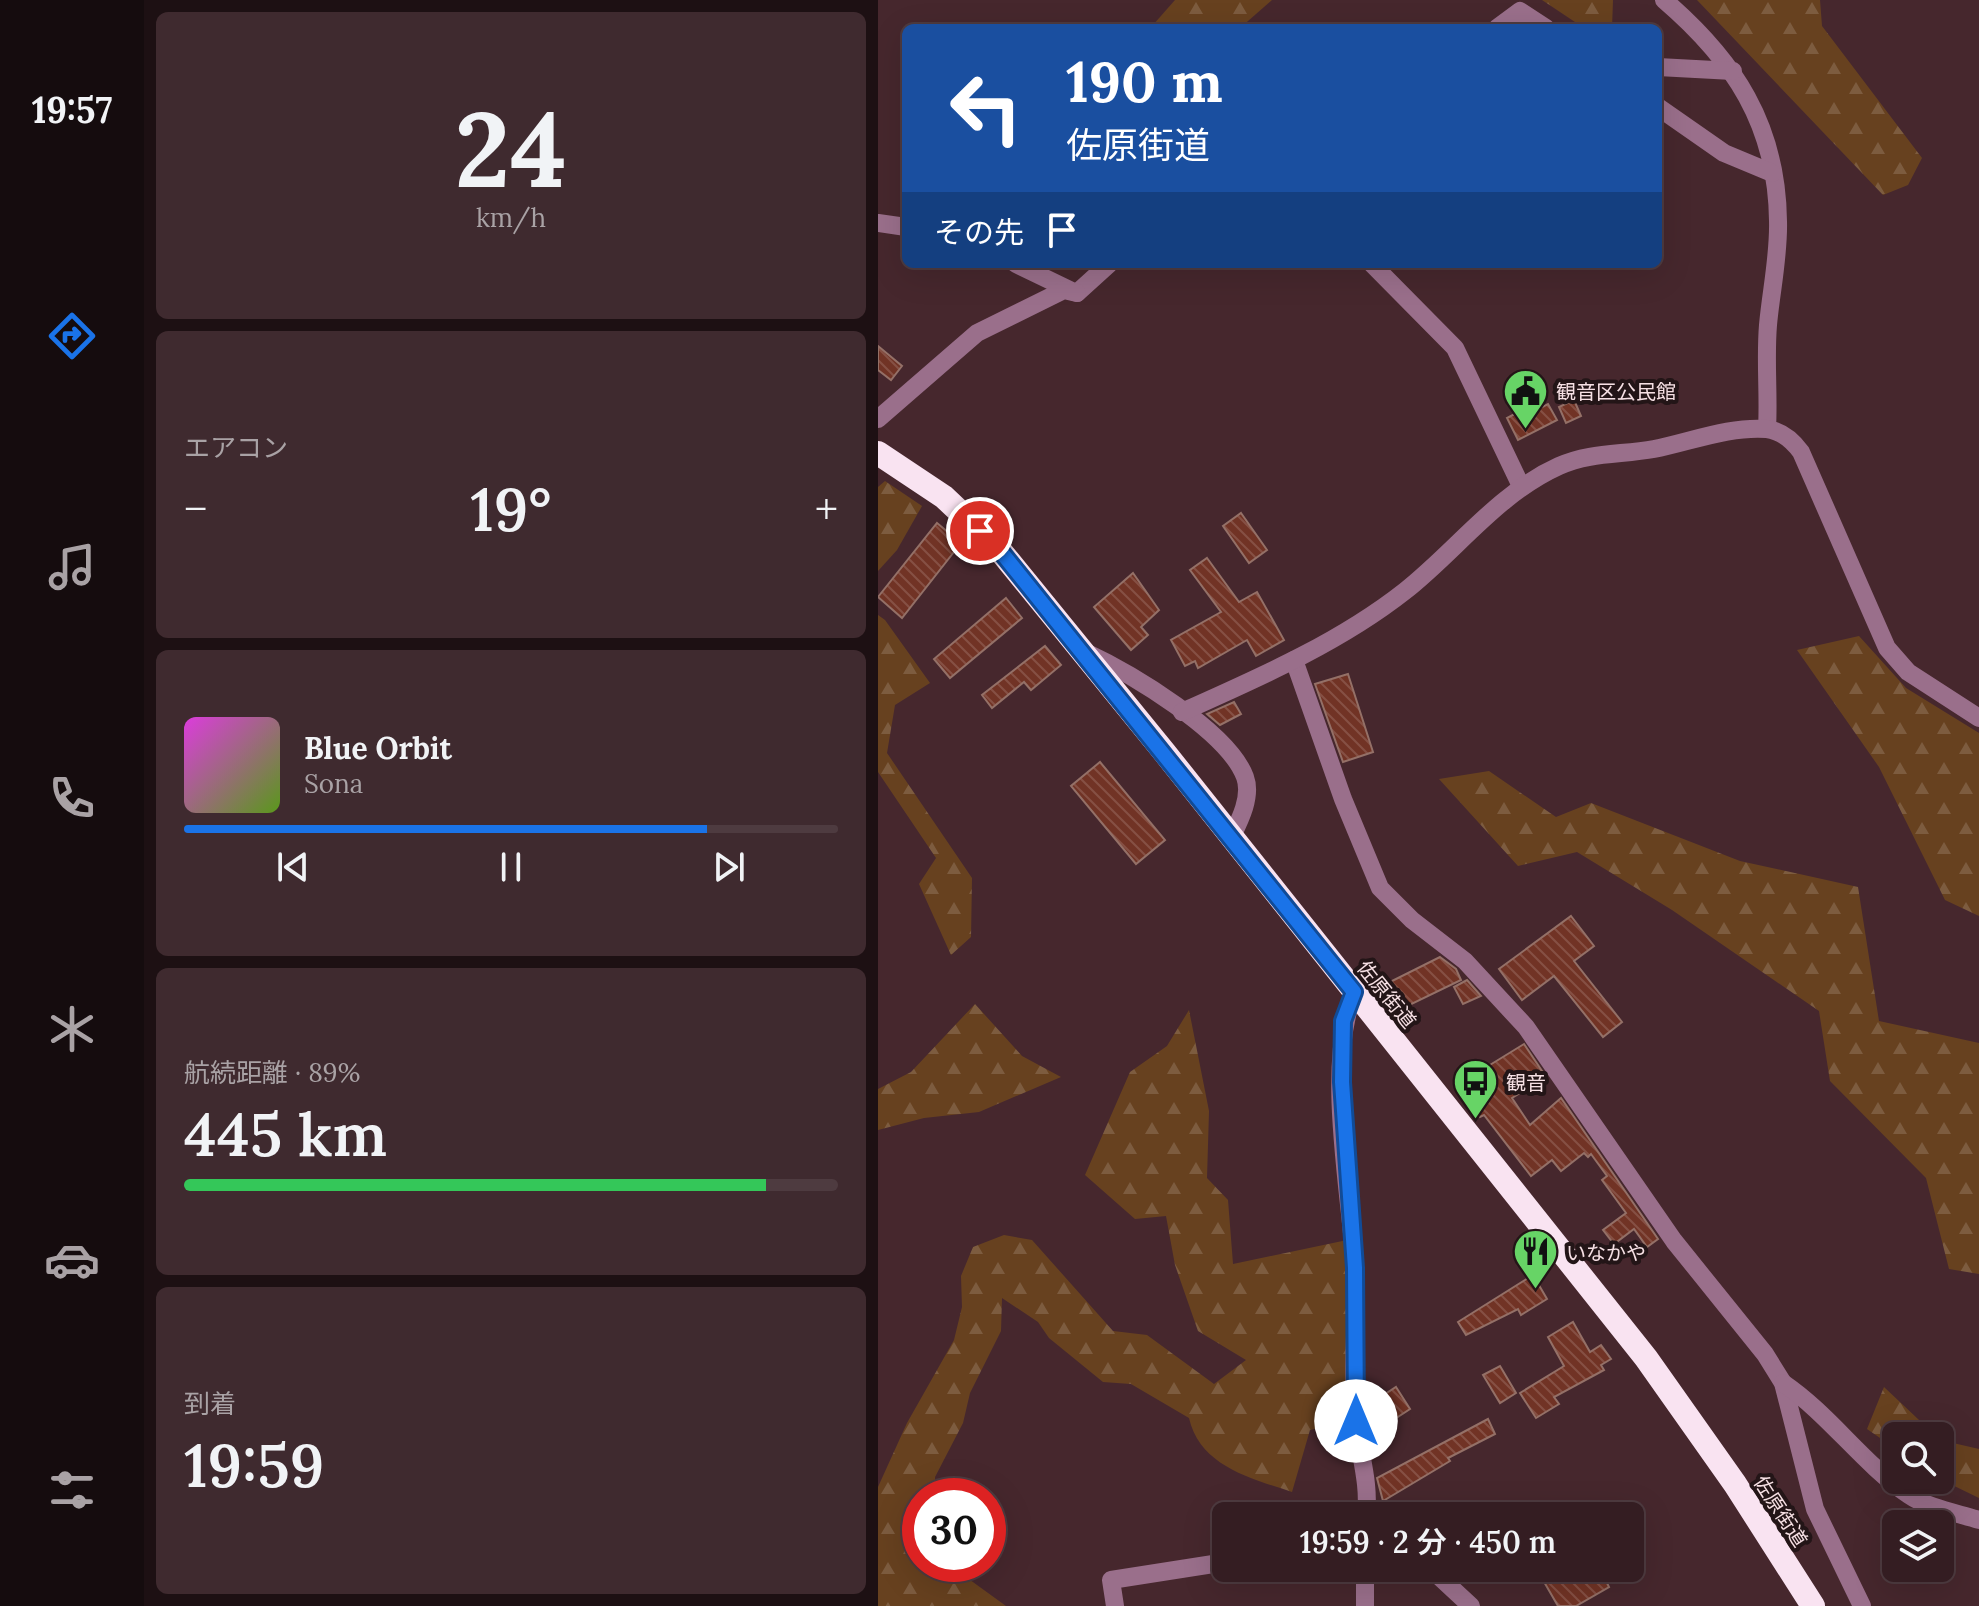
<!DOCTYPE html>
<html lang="ja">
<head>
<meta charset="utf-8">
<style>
  body { margin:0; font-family:Lora,"Noto Sans JP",serif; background:#3f2a2f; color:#f1f3f6; height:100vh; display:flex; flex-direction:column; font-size:30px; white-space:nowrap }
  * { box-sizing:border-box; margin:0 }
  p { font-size:26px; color:#a9a2a5 }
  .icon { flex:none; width:44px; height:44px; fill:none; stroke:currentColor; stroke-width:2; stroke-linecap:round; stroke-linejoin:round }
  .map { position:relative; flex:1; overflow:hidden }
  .sheet { display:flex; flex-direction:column; gap:12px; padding:12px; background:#1d1013; width:734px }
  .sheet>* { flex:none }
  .hud { position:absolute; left:24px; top:24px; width:760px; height:244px; border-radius:12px; box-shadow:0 8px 32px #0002,0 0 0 2px #4e3b40; background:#1a4fa0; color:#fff; overflow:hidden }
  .tools { position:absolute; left:1004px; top:1422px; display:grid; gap:16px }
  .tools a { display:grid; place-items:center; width:72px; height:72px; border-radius:12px; background:#341d22; box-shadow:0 8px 32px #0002,0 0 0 2px #4e3b40; font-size:40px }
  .speed { position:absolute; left:24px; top:1478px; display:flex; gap:16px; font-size:40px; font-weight:700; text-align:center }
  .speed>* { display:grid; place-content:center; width:104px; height:104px; border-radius:50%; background:#341d22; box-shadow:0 8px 32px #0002,0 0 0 2px #4e3b40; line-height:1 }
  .speed .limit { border:12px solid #d22; background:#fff; color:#111 }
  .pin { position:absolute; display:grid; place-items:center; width:68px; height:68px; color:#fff; margin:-34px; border:4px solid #fff; border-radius:50%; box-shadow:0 2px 8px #0007 }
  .me { position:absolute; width:88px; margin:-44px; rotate:0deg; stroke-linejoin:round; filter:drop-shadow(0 0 6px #0008) }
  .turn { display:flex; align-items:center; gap:28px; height:168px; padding:0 32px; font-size:36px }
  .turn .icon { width:104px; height:104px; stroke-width:2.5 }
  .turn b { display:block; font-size:56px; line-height:68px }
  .then { display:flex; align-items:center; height:76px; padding:0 32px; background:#0003; gap:16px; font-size:30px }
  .big { font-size:60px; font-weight:600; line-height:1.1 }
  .sheet .widget { flex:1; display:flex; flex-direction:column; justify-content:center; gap:12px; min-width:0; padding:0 28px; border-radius:12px; background:#3f2a2f }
  .sheet .dial { align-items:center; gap:0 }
  .dial b { font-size:104px; line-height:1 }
  .song { display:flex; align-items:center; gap:24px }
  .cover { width:96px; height:96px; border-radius:12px; background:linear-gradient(135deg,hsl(300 70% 55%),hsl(90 70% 35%)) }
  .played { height:8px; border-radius:4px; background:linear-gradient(90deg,#1a73e8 80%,#4e3b40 80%) }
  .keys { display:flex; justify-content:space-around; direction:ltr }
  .heat { display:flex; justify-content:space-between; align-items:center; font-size:44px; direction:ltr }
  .charge { height:12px; border-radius:6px; background:linear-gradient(90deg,#34c759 89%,#4e3b40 0) }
  .trip { position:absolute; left:334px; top:1502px; width:432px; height:80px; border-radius:12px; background:#341d22; box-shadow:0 8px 32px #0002,0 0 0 2px #4e3b40; font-weight:600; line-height:80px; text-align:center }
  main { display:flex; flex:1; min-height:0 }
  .tab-bar { display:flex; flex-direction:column; width:144px; justify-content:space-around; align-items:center; background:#150c0e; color:#a9a2a5 }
  .tab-bar .icon { width:56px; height:56px }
  .tab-bar .on { color:#1a73e8 }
  .tab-bar b { font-size:36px; color:#f1f3f6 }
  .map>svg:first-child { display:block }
</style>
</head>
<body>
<main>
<nav class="tab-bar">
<b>19:57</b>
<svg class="icon on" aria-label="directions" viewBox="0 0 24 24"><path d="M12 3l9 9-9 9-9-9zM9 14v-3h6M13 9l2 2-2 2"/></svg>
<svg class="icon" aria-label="music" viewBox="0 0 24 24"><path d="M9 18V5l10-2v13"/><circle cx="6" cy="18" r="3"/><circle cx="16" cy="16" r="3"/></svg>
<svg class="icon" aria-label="phone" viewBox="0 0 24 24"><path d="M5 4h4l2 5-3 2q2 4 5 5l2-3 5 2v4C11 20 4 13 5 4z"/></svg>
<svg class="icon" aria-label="climate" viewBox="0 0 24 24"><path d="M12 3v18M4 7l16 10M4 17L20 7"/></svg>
<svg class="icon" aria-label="car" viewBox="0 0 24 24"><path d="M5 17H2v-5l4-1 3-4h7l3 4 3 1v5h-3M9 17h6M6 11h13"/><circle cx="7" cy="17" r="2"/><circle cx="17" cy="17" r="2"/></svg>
<svg class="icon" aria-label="filters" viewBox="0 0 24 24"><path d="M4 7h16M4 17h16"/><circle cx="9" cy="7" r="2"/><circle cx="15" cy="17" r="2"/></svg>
</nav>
<section class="sheet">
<div class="widget dial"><b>24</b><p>km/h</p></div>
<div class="widget"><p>エアコン</p>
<div class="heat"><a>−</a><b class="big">19°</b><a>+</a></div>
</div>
<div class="widget">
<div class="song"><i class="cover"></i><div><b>Blue Orbit</b><p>Sona</p></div></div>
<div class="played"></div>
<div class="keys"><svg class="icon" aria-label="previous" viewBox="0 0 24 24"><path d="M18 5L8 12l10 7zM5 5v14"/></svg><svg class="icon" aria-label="pause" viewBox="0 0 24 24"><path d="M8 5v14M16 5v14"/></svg><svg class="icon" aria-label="next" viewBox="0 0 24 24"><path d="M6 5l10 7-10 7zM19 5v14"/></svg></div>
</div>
<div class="widget"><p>航続距離 · 89%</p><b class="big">445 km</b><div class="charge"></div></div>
<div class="widget"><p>到着</p><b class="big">19:59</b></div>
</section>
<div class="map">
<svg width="1101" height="1606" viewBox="0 0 1101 1606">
  <defs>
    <pattern id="forest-firs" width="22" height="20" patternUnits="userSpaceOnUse" patternTransform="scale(2)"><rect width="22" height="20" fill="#67411f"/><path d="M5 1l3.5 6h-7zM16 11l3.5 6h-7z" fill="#7d5c3f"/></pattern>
    <pattern id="building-back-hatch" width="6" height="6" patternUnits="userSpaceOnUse" patternTransform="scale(2)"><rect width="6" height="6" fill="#713325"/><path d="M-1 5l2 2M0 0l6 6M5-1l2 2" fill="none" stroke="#865044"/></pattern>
  </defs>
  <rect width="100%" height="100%" fill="#46272d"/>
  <!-- forest -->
  <g fill="url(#forest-firs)">
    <polygon points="297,0 394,0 362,28 275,25"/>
    <polygon points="664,0 735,0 734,28 706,28"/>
    <polygon points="819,0 942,0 944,26 1044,158 1030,185 1005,195"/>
    <polygon points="7,481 44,506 19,550 0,571 0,487"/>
    <polygon points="0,615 7,620 52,683 17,705 9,753 94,878 93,937 73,955 41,884 58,858 0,772"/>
    <polygon points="981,636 1028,688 1101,733 1101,916 1067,900 1001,767 919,650"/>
    <polygon points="611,771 678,817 713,803 862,861 980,887 1001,1021 1101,1043 1101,1274 1071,1269 1048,1178 952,1081 941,1011 794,910 699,852 640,866 561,779"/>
    <polygon points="97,1004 144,1056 183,1077 101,1112 46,1118 0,1130 0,1089 33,1072"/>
    <path d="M 311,1010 L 331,1111 L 329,1178 L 350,1200 L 355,1264 L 474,1239 L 478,1421 L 432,1430 L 414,1492 C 372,1478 322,1466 311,1418 L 253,1384 L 225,1382 L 171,1338 L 160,1322 L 124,1298 L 123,1331 L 92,1393 L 85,1423 L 57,1477 L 58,1496 L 42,1496 L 42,1564 L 70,1564 L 128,1606 L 0,1606 L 0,1487 L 29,1423 L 76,1340 L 84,1307 L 83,1276 L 95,1247 L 126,1235 L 154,1240 L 235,1331 L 269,1335 L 336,1384 L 368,1360 L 320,1331 L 297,1265 L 288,1216 L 257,1219 L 207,1175 L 252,1072 L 289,1046 Z"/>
    <polygon points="1006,1387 1058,1436 1018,1436 1018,1449 989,1429"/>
    <polygon points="1062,1440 1101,1449 1101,1498 1062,1479"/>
  </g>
  <!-- building -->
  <g fill="url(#building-back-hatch)" stroke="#947067" stroke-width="2">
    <polygon points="0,346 24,366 13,380 0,370"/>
    <polygon points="696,400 703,416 688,423 681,407"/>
    <polygon points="670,404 679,420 640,440 629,418 646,409 649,415"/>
    <polygon points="363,513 389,550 371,563 345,526"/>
    <polygon points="59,523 83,543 24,618 0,597"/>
    <polygon points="329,558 361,602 379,592 406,640 378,656 369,640 320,668 317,661 307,666 293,640 343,612 312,570"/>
    <polygon points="255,573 281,610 263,627 270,635 253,650 216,607"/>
    <polygon points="128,598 144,618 72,678 56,659"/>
    <polygon points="167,646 183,665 153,690 146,682 114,708 104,695"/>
    <polygon points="470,674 495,752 465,762 437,684"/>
    <polygon points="356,702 363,714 342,725 329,714"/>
    <polygon points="222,762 287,840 258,864 193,786"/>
    <polygon points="693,916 716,946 696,961 744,1022 725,1037 676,976 644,1000 621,969"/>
    <polygon points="562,957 578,969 583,980 517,1012 504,986"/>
    <polygon points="589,980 603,996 585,1004 576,987"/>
    <polygon points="646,1044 668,1077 634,1098 652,1125 683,1098 780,1239 769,1247 756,1229 736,1244 725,1230 748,1213 724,1180 729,1176 713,1154 710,1157 706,1153 683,1171 674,1160 653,1176 606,1115 602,1117 581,1084"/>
    <polygon points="655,1275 669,1299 643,1315 640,1309 588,1335 580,1322"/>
    <polygon points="695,1322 712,1352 723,1345 733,1359 723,1365 726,1370 676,1397 681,1404 658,1418 642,1393 686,1366 670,1337"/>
    <polygon points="622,1366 638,1393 622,1403 605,1375"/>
    <polygon points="518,1387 532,1409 512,1422 498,1400"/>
    <polygon points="610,1419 617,1434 570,1458 572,1461 505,1501 499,1478"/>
    <polygon points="658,1568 749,1568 728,1581 731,1587 698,1606 680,1606"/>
  </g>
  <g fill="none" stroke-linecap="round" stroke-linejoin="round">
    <!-- minor -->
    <g stroke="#9a6f8b" stroke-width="18">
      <path d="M 786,0 C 856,60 899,125 900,221 C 901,256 893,291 890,325 C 887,360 891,395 889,429"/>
      <polyline points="619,28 642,11 668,28"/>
      <polyline points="780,67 855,71"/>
      <polyline points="780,107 846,153 894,173"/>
      <polyline points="0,223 28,227"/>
      <polyline points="138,264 196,292"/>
      <polyline points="494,264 577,348 643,486"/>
      <polyline points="199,293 231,264"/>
      <polyline points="0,419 99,333 186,290 199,293"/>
      <path d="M 207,652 C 252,673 350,731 367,777 C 374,796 362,820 354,836"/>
      <polyline points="416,660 465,799 502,888 534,920 587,961 648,1027 796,1241 887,1354 905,1383 937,1509 984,1606"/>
      <path d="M 304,712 C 380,678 461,643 527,591 C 579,550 619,494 681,466 C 712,452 743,455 776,449 C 812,442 851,426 889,429 C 903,431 915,441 923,452 L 1009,648 L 1030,672 L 1101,718"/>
      <path d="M 476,992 C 447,1068 472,1187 477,1268 C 480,1319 473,1370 478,1420 C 481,1454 492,1481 488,1516"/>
      <path d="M 905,1383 C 952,1415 984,1463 1031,1495 C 1050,1508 1079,1513 1101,1520"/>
      <polyline points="552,1568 593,1606"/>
      <polyline points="237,1606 233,1580 348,1562"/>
      <polyline points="487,1606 487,1568"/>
    </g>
    <!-- highway -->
    <polyline stroke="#f9e3f1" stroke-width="24" points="0,453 66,497 120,548 287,753 768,1358 857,1484 935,1606"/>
  </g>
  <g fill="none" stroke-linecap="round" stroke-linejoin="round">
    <defs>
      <polyline id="route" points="102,531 120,548 476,992 465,1021 464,1082 477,1268 478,1421"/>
    </defs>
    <!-- route casing -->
    <use href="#route" stroke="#114b97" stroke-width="20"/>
    <!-- route -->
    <use href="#route" stroke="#1a73e8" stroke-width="14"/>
  </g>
  <!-- icons -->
  <defs>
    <symbol id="civic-pin" viewBox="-11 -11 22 30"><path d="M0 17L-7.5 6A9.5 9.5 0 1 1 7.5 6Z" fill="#67d466" stroke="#231517"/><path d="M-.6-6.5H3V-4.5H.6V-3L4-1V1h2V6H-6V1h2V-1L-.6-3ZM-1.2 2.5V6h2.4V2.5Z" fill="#111"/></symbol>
    <symbol id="bus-pin" viewBox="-11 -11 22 30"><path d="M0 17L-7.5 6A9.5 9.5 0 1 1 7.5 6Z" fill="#67d466" stroke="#231517"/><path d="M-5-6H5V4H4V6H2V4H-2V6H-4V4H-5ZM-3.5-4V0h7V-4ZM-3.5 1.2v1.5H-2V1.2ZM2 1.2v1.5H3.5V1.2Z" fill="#111"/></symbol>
    <symbol id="restaurant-pin" viewBox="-11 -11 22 30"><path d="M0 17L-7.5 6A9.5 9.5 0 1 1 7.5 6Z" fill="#67d466" stroke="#231517"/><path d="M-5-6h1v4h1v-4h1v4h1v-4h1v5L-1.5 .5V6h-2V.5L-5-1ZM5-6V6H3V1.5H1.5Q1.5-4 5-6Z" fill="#111"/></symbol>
  </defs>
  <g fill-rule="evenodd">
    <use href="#civic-pin" x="622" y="366" width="51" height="69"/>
    <use href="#bus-pin" x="572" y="1056" width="51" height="69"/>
    <use href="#restaurant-pin" x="632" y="1226" width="51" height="69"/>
  </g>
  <g text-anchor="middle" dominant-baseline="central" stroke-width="8" stroke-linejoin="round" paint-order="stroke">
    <!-- poi labels -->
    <g font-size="20" fill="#f6e0e4" stroke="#231517" text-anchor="start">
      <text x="678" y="391">観音区公民館</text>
      <text x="628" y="1082">観音</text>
      <text x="688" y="1252">いなかや</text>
    </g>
    <!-- street labels -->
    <g font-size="20" fill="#f6e0e4" stroke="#231517">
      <text transform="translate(509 994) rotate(51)">佐原街道</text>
      <text transform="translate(903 1511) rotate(57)">佐原街道</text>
    </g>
  </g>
</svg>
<div class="tools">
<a><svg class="icon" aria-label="search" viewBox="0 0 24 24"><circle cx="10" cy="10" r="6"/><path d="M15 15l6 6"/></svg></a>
<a><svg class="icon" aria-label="layers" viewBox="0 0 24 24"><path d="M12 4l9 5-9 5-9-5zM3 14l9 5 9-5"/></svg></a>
</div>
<div class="speed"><div class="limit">30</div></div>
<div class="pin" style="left:102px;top:531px;background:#d93025"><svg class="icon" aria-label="arrive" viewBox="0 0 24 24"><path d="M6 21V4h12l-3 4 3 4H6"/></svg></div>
<svg class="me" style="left:478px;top:1421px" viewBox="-20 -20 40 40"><circle r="19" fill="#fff"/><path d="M0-13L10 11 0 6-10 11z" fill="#1a73e8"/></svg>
<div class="trip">19:59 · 2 分 · 450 m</div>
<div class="hud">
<div class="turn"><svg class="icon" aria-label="left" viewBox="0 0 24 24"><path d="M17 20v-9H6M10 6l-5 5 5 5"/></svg><div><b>190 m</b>佐原街道</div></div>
<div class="then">その先<svg class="icon" aria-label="arrive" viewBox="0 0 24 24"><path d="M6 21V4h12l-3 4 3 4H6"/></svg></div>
</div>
</div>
</main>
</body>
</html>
